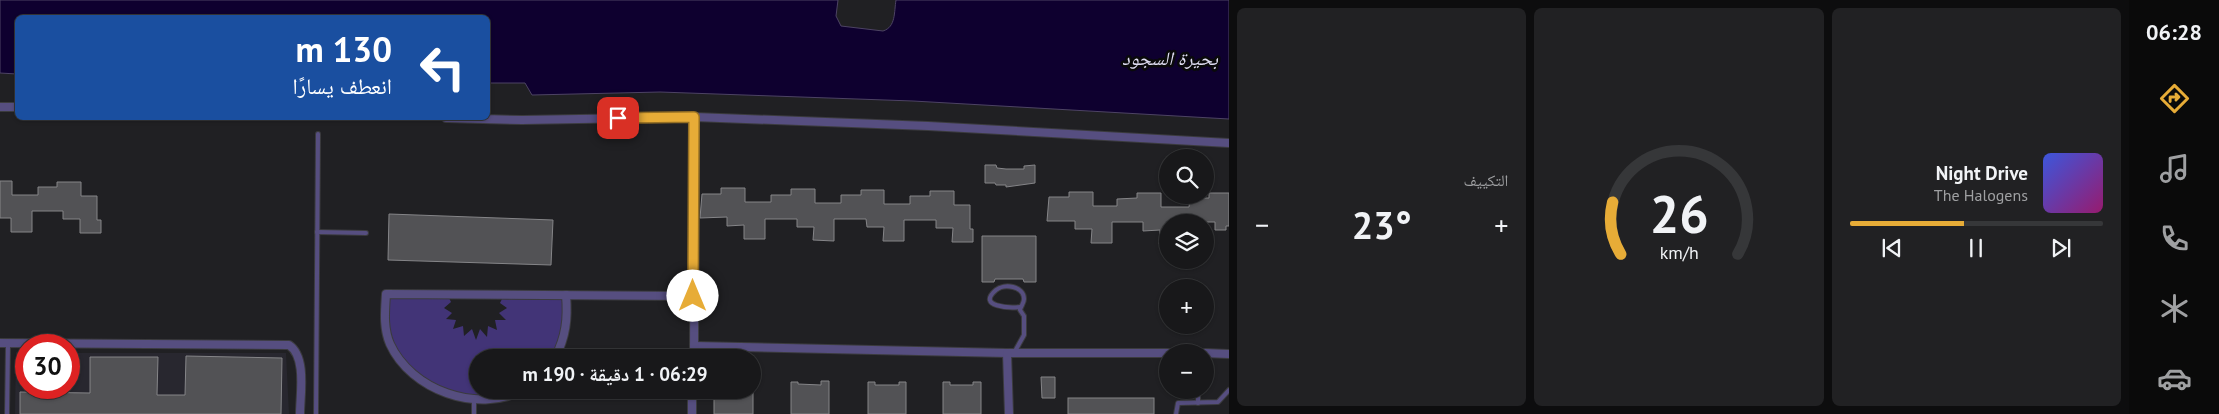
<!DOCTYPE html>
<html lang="ar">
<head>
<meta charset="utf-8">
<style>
  body { margin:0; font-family:"PT Sans","Noto Naskh Arabic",sans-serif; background:#212123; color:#f1f3f6; direction:rtl; height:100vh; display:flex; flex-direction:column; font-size:19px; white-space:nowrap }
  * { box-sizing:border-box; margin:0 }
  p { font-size:16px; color:#9fa0a2 }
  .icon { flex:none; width:28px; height:28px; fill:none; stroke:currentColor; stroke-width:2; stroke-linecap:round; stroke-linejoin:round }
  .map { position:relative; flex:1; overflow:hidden; direction:ltr }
  .drawer { display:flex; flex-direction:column; gap:8px; padding:8px; background:#0d0d0e; width:900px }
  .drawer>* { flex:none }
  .top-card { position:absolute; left:15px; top:15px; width:475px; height:105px; border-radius:8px; box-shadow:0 1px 4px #0004,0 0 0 1px #363739; direction:rtl; background:#1a4fa0; color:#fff; overflow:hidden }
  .buttons { position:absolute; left:1159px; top:149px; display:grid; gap:10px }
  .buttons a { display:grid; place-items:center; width:55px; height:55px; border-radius:50%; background:#18181a; box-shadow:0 1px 4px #0004,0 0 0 1px #363739; font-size:25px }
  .speed { position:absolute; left:15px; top:334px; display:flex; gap:10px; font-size:25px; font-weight:700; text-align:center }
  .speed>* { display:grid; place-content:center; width:65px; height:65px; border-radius:50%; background:#18181a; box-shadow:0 1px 4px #0004,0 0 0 1px #363739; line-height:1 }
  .speed .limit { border:8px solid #d22; background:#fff; color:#111 }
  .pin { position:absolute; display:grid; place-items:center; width:42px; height:42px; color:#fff; margin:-21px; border-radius:10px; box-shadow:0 2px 8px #0006 }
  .me { position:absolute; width:55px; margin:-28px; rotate:0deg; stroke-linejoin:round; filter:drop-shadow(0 0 4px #0008) }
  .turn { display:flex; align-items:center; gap:18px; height:105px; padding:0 15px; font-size:22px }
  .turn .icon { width:65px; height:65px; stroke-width:2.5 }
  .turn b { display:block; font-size:35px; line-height:42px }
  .big { font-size:38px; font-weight:800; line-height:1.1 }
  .drawer .card { flex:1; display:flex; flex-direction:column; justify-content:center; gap:8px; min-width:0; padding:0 18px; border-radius:8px; background:#212123 }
  .drawer .dial { align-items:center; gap:0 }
  .dial svg { height:130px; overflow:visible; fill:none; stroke:#363739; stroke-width:7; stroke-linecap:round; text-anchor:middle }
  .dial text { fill:#f1f3f6; stroke:none }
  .song { display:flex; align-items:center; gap:15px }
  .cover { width:60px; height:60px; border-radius:8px; background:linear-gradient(135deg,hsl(230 70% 55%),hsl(320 70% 35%)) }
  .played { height:5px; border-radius:2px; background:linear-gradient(90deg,#e7ac37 45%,#363739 45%) }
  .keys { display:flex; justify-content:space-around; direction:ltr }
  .heat { display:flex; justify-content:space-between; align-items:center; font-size:28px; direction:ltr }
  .drawer .tiles { flex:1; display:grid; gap:8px; grid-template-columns:repeat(3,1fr) }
  .trip { position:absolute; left:469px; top:349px; width:292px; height:50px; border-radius:25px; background:#18181a; box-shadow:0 1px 4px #0004,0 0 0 1px #363739; font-weight:800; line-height:50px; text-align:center; direction:rtl }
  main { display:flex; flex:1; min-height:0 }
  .tabs { display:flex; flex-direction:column; width:90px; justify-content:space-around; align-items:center; background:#0a0a0a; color:#9fa0a2 }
  .tabs .icon { width:35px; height:35px }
  .tabs .active { color:#e7ac37 }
  .tabs b { font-size:22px; color:#f1f3f6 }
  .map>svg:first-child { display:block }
</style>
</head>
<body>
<main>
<nav class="tabs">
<b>06:28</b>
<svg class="icon active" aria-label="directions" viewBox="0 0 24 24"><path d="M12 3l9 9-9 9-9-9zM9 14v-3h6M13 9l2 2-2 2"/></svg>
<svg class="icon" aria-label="music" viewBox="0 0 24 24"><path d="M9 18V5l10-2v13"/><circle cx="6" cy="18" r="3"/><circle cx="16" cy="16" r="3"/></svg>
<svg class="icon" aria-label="phone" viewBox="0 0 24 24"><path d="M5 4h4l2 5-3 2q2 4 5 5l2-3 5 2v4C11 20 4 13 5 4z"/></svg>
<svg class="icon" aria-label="climate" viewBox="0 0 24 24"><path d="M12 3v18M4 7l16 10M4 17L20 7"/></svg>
<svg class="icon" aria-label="car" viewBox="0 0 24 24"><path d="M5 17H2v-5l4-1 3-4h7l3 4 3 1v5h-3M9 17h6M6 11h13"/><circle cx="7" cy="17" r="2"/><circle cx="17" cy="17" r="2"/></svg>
</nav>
<section class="drawer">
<div class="tiles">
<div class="card">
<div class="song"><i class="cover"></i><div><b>Night Drive</b><p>The Halogens</p></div></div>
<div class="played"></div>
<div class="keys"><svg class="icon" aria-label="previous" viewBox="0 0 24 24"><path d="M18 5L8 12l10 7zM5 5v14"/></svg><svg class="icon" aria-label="pause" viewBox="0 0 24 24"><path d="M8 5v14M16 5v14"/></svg><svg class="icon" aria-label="next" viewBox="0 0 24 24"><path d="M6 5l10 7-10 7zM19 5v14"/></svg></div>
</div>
<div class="card dial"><svg viewBox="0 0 100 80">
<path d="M14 69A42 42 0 1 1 86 69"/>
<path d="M14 69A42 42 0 0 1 9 37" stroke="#e7ac37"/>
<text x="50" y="56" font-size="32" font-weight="700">26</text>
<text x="50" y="72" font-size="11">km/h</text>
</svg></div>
<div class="card"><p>التكييف</p>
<div class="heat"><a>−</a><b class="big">23°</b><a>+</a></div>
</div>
</div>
</section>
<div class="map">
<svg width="1229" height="414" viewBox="0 0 1229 414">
  <rect width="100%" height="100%" fill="#202023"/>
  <!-- built -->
  <polygon fill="#28272f" points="16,352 26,352 26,388 69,388 69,353 286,353 289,414 15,414"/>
  <!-- green -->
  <path fill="#423477" d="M 390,297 L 449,298 L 451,302 L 444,308 L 452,313 L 446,319 L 456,320 L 453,329 L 463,326 L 464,336 L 472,329 L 476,340 L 480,329 L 487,337 L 488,326 L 497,330 L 495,320 L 506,320 L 499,313 L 507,308 L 500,303 L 502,299 L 562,300 C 565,320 560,339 553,357 L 478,358 L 478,390 L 511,390 C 477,401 459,399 428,381 C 422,377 413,374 408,369 C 390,350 387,322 390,297 Z"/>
  <!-- water -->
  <path fill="#0e002f" stroke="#4d4364" d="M 0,0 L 838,0 L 836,16 L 841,26 L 883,31 C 896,27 894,12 896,0 L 1229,0 L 1229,119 L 913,101 L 660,92 L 532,95 L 525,83 L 488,83 L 488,18 L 18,18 L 17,74 L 0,73 Z"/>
  <!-- building -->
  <g fill="#525255" stroke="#858588">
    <polygon points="985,165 996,165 997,168 1006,169 1024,169 1024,166 1035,165 1035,183 1006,187 1006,185 996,185 995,183 985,183"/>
    <polygon points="0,181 12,181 12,195 38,195 38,187 57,187 57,182 81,182 81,196 97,196 97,220 101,220 101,233 80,233 80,219 63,219 63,211 32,211 32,232 11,232 11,218 0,218"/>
    <polygon points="721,188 745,188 745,202 771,202 771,195 791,195 791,189 815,189 815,203 841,203 841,195 861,195 861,190 884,190 884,204 910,204 910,196 930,196 930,191 954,191 954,205 970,205 970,229 973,229 973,242 952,242 953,228 936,228 936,220 904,220 904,241 883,241 884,227 867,227 866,219 834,219 834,241 813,240 814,227 797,227 797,219 765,219 765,239 744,239 744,225 727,226 727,217 700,218 702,194 721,194"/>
    <polygon points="1069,192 1093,192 1093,206 1117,206 1117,199 1137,198 1137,193 1161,193 1161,207 1189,207 1190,198 1209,198 1209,193 1229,193 1229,226 1226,226 1226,230 1215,230 1215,222 1168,222 1168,244 1159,244 1160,230 1143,231 1143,222 1112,222 1112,243 1091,243 1092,229 1075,229 1075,221 1047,221 1049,197 1069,197"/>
    <polygon points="389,214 553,220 551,265 388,260"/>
    <polygon points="982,236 1036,236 1036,282 1024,282 1023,279 995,279 994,282 982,282"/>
    <polygon points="186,356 282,358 281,414 20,414 20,392 90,393 90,357 158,357 157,395 185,395"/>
    <polygon points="1041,377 1055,377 1055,398 1042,398"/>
    <polygon points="821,381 829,381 829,414 791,414 791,382 798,382 798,384 821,385"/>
    <polygon points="868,382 875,382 875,385 899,385 899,382 906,382 906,414 868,414"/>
    <polygon points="943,382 950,382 950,385 973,385 973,382 981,382 981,414 943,414"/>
    <rect x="714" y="390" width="39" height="24"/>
    <rect x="1068" y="398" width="86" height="16"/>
  </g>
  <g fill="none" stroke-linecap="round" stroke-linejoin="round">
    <defs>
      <g id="lane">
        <polyline points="317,232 366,233"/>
        <path d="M 1014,353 L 1024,335 L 1024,316 L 1020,310 C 1021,306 1024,303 1024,299 C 1024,286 1004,283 996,290 C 976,307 1010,308 1020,307"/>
        <polyline points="1198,390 1198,403"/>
        <polyline points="7,414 8,344"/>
        <polyline points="316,414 318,134"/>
        <polyline points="474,414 474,402"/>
        <polyline points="1176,414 1178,403 1218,402 1229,390"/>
      </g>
      <g id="street">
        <polyline points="0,107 18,107"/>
        <polyline points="446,118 522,120 695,117 928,126 1229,143"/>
        <path d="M 0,343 L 289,345 C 307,357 300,395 300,414"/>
        <polyline points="694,346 1007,353 1168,353"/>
        <polyline points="1007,353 1009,414"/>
        <polyline points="1205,353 1229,354"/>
        <path d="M 555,358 C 566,336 568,319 566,295"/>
        <polyline points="694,358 695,117"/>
        <path d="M 523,390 C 477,414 411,390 390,344 C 383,328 385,311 386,294 L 693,296"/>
        <polyline points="692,414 692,390"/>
      </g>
    </defs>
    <!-- lane casing -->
    <use href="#lane" stroke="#3b3b3e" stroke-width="6"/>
    <!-- street casing -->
    <use href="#street" stroke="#3b3b3e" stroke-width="10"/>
    <!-- lane -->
    <use href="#lane" stroke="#564e80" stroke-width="4"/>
    <!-- street -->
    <use href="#street" stroke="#564e80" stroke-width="8"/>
  </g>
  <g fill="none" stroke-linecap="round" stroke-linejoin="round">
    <defs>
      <polyline id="route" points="618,118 694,117 693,296"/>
    </defs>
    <!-- route casing -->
    <use href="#route" stroke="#967024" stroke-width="12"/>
    <!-- route -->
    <use href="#route" stroke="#e7ac37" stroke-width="9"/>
  </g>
  <g text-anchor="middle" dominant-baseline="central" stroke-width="5" stroke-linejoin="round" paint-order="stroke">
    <!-- water labels -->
    <g font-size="19" font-style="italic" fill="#dfddf2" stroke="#0a0a0b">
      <text x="1170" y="58">بحيرة السجود</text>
    </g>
  </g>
</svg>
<div class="buttons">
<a><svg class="icon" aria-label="search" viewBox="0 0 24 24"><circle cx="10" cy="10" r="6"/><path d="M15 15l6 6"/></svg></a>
<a><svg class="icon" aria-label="layers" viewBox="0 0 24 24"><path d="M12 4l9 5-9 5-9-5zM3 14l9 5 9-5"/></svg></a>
<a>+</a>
<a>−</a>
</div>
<div class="speed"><div class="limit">30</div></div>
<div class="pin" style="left:618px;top:118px;background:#d93025"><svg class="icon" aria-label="arrive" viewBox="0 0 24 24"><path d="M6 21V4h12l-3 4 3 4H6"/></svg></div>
<svg class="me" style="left:693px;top:296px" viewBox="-20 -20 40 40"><circle r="19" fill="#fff"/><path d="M0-13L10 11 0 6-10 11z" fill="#e7ac37"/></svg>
<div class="trip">06:29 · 1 دقيقة · 190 m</div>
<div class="top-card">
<div class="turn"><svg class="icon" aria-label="left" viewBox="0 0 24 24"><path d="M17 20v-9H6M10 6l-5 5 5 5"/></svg><div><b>130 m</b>انعطف يسارًا</div></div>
</div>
</div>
</main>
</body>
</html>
